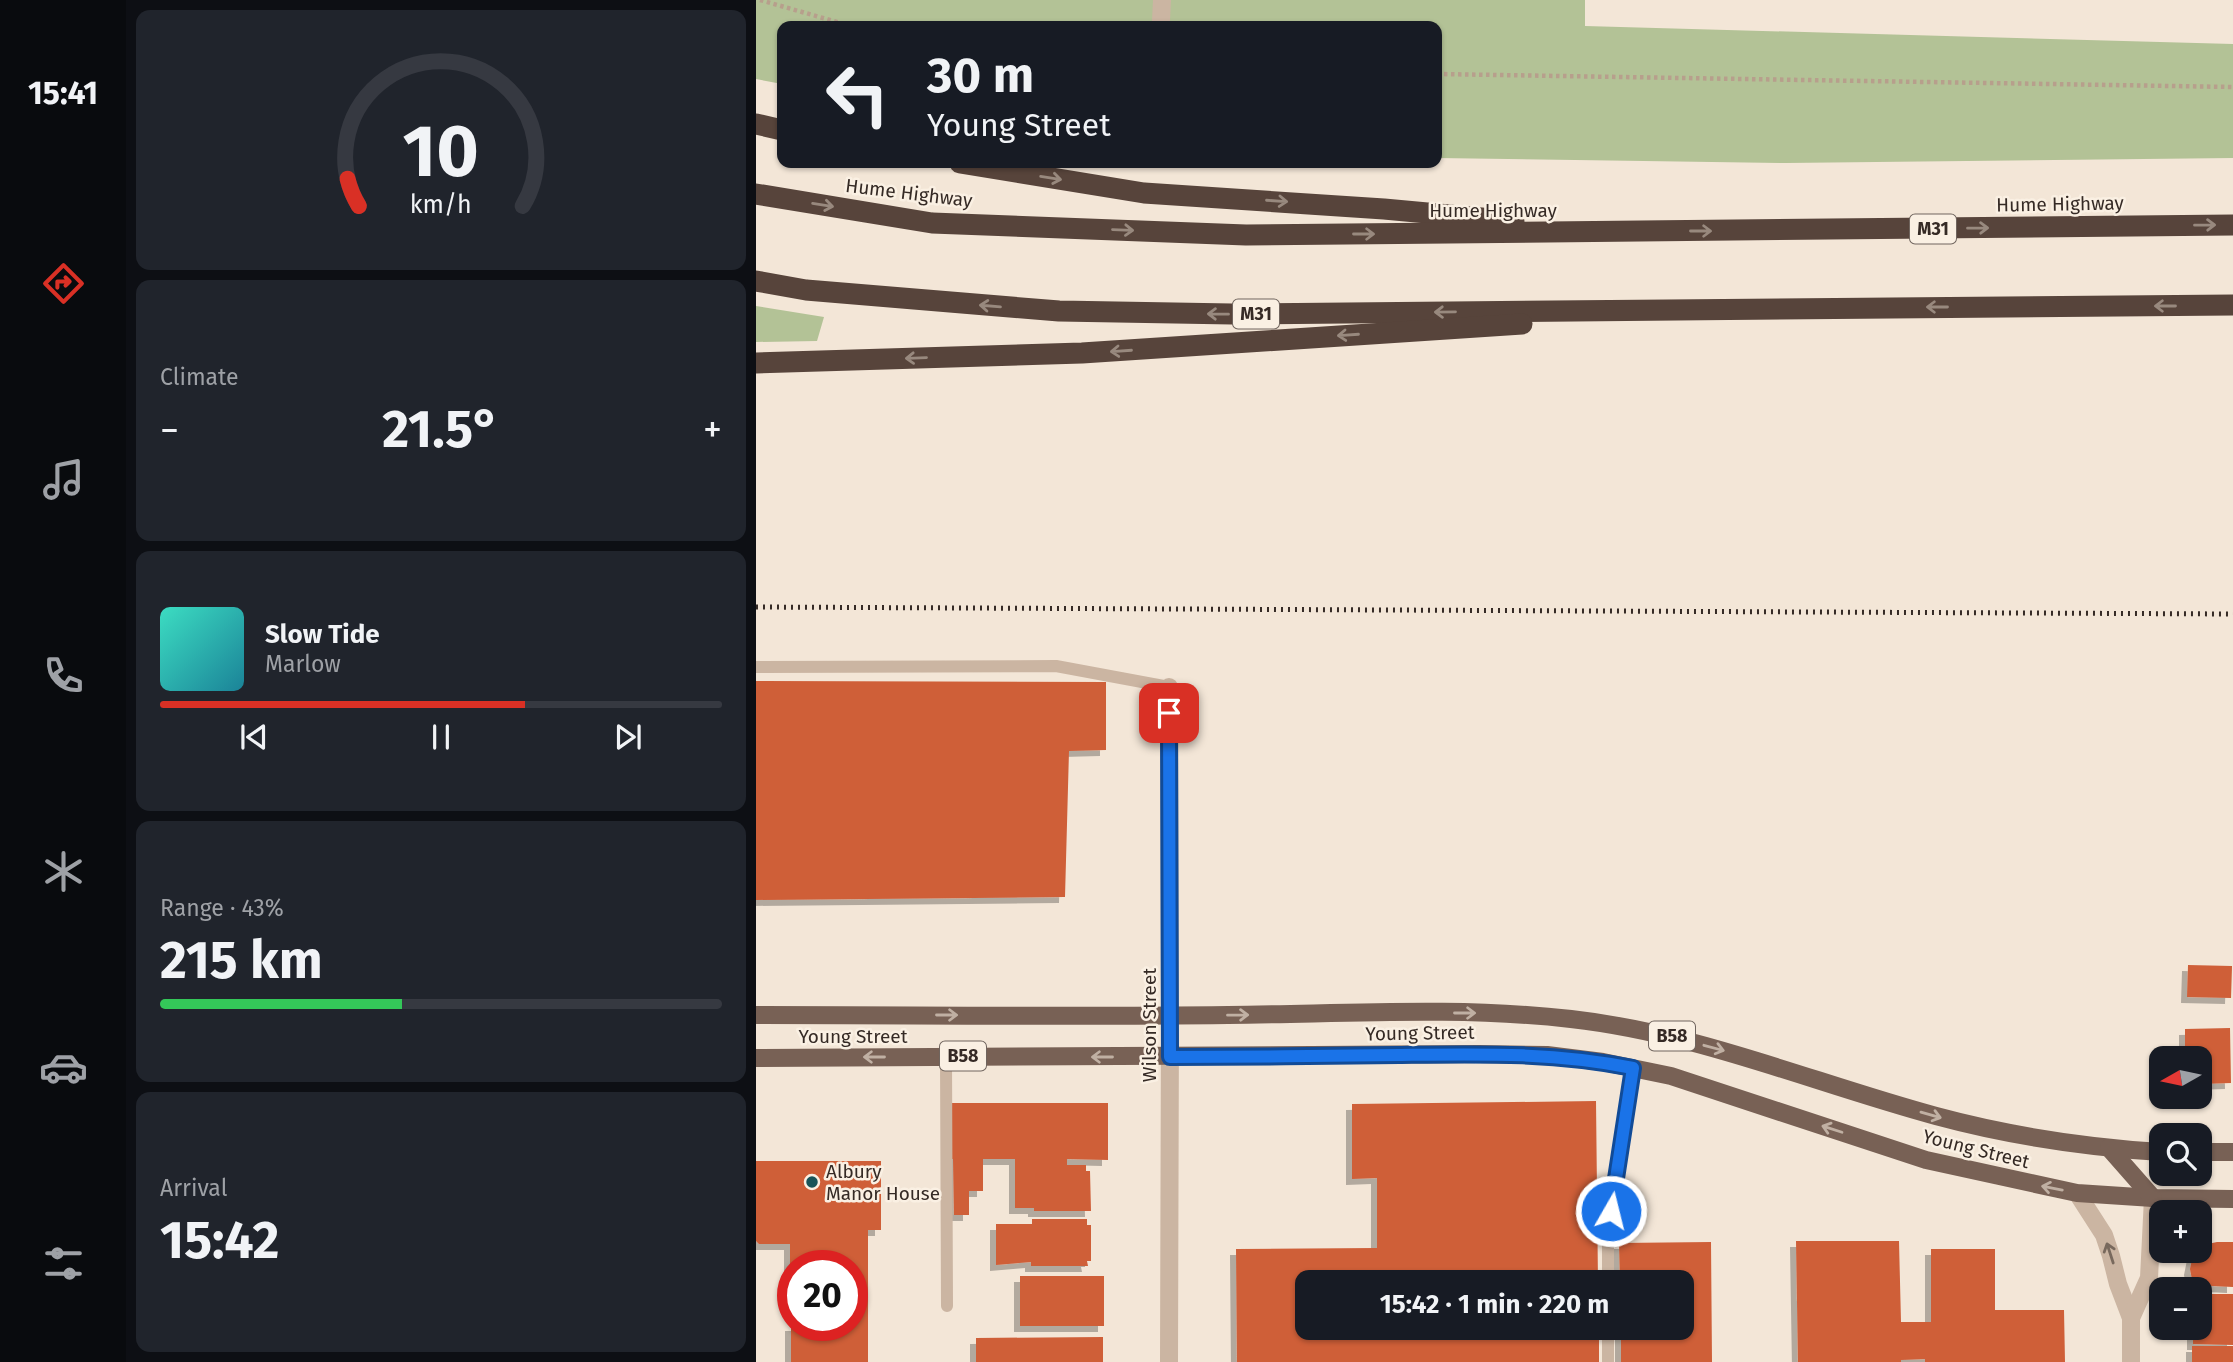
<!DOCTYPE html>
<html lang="en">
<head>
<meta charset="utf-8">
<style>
  body { margin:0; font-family:"Fira Sans",sans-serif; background:#20242c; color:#f1f3f6; height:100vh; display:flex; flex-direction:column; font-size:26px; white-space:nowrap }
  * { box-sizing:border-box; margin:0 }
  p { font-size:23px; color:#9ea1a6 }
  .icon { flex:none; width:38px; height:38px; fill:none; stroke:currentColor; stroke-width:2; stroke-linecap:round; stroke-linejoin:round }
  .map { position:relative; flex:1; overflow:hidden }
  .side { display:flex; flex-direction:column; gap:10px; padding:10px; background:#0d0f14; width:630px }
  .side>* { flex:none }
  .top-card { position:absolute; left:21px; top:21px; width:665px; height:147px; border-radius:14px; box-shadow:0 2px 5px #0004; background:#171b24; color:#f1f3f6; overflow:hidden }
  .needle { width:46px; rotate:261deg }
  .tools { position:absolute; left:1393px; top:1046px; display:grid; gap:14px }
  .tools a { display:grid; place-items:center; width:63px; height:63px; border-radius:14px; background:#171b24; box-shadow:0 2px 5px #0004; font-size:35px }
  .speed { position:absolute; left:21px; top:1250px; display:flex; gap:14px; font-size:35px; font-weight:700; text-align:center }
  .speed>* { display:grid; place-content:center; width:91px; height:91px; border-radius:50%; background:#171b24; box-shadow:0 2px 5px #0004; line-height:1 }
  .speed .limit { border:10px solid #d22; background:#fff; color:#111 }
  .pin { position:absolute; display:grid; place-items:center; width:60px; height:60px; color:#fff; margin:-30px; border-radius:14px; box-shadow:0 4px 10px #0006 }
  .me { position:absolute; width:77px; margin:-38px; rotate:8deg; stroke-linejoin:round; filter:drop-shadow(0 0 5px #0008) }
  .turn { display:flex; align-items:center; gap:24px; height:147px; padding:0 35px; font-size:32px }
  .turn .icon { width:91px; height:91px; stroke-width:2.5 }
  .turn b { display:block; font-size:49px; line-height:60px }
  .big { font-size:52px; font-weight:700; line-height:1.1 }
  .side .tile { flex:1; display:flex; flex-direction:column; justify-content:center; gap:10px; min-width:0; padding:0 24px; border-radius:14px; background:#20242c }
  .side .dial { align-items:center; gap:0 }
  .dial svg { height:182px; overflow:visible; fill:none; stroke:#363941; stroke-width:7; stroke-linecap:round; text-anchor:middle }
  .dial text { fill:#f1f3f6; stroke:none }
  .song { display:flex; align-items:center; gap:21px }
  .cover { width:84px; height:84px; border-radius:10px; background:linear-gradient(135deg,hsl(170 70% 55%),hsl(190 70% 35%)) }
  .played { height:7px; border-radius:4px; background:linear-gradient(90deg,#d93025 65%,#363941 65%) }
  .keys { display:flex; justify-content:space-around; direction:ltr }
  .heat { display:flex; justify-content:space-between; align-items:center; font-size:38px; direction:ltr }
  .charge { height:10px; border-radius:5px; background:linear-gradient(90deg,#34c759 43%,#363941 0) }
  .trip { position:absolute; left:539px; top:1270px; width:399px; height:70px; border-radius:14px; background:#171b24; box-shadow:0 2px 5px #0004; font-weight:700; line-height:70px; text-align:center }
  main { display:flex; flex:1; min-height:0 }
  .tabs { display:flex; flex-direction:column; width:126px; justify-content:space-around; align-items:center; background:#090b0e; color:#9ea1a6 }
  .tabs .icon { width:49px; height:49px }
  .tabs .on { color:#d93025 }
  .tabs b { font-size:32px; color:#f1f3f6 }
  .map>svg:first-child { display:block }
</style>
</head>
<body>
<main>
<nav class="tabs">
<b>15:41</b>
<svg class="icon on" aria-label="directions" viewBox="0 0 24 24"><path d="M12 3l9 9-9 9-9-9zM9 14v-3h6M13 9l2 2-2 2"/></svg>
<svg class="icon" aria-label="music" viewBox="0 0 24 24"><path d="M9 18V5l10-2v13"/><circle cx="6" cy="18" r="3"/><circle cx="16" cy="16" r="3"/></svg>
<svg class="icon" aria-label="phone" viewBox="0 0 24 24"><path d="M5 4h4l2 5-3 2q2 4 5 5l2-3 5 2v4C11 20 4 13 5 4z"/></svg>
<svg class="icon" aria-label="climate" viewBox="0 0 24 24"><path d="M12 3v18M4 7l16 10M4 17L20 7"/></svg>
<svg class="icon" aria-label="car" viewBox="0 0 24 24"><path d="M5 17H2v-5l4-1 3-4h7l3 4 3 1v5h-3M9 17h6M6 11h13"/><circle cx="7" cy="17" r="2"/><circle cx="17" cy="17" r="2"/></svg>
<svg class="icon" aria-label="filters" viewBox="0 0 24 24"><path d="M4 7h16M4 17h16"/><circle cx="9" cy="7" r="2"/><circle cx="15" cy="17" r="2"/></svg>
</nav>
<section class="side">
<div class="tile dial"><svg viewBox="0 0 100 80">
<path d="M14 69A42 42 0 1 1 86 69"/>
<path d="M14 69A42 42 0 0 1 9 57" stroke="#d93025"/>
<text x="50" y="56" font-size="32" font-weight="700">10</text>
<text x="50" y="72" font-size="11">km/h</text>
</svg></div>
<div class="tile"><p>Climate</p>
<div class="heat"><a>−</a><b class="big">21.5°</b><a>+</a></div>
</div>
<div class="tile">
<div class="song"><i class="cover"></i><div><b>Slow Tide</b><p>Marlow</p></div></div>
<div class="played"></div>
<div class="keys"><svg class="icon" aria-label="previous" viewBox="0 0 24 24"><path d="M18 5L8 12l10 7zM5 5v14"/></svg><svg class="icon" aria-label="pause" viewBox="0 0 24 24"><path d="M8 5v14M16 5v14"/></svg><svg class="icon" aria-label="next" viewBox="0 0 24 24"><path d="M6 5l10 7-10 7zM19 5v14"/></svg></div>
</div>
<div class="tile"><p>Range · 43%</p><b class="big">215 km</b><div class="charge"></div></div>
<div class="tile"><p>Arrival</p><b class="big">15:42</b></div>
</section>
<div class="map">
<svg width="1477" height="1362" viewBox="0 0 1477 1362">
  <defs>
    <filter id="shadow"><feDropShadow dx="-6" dy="6" stdDeviation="0" flood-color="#0004"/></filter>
  </defs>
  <rect width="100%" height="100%" fill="#f3e6d7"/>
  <!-- green -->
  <g fill="#b3c296">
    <polygon points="0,0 829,0 829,26 1477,44 1477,158 1030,163 681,158 681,26 26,26 26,84 0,79"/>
    <polygon points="0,306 68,317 61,341 0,342"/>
  </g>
  <!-- building -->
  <g fill="#cf5f39" filter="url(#shadow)">
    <polygon points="0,681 350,682 350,750 313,751 309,897 0,900"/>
    <polygon points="1432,965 1476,966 1475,998 1431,997"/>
    <polygon points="1474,1028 1475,1083 1444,1084 1444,1059 1429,1059 1429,1029"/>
    <polygon points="840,1101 842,1283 551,1283 551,1328 843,1328 843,1362 481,1362 480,1249 621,1248 621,1178 596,1179 596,1104"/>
    <polygon points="195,1103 352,1103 352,1160 311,1159 311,1165 330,1165 330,1171 334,1171 335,1211 278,1211 278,1208 259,1208 259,1159 227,1159 227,1191 213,1191 213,1215 198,1215 197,1159 194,1159"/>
    <polygon points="0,1161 125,1161 125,1230 112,1230 112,1362 35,1362 35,1325 96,1325 96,1265 34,1265 34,1244 3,1244 0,1241"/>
    <polygon points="276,1219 331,1219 331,1225 335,1225 335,1261 331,1261 332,1266 275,1266 275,1262 240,1265 240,1224 276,1224"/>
    <polygon points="1040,1241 1143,1241 1145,1322 1175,1322 1175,1249 1239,1249 1239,1310 1308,1310 1309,1362 1169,1362 1169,1359 1145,1360 1145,1362 1042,1362"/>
    <polygon points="955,1242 956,1362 865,1362 865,1328 926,1328 926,1283 864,1283 863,1243"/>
    <polygon points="1461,1242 1477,1242 1477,1287 1437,1285 1434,1269 1437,1254 1444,1251 1447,1245"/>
    <rect x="264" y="1276" width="84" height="50"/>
    <polygon points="1444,1294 1477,1294 1477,1345 1437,1344 1437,1328 1444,1328"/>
    <polygon points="347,1337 347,1362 220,1362 220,1338"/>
    <rect x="1436" y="1346" width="41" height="16"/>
  </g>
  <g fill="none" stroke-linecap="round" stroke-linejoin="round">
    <!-- path -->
    <g stroke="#b79f8c" stroke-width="4.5" stroke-dasharray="3.5 3.5" stroke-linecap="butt">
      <polyline points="4,0 95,26"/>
      <polyline points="681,74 1477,87"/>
    </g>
    <!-- service -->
    <g stroke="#cbb5a2" stroke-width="12">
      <polyline points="0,667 300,666 413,687"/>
      <polyline points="190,1056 191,1306"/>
      <polyline points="852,1283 852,1234 877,1068"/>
      <polyline points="852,1362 852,1328"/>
    </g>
    <!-- minor -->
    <g stroke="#cbb5a2" stroke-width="18">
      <polyline points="405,21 406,0"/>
      <polyline points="413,687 414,1015"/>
    </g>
    <!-- tertiary -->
    <g stroke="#cbb5a2" stroke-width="18">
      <polyline points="1321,1193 1348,1235 1355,1256 1362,1284 1375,1318 1375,1362"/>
      <polyline points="1375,1318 1393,1278 1397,1198"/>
      <polyline points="413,1362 414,1015"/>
    </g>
    <!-- primary -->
    <g stroke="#786155" stroke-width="18">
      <path d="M 0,1015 C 157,1015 315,1017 472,1015 C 586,1014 701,1006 815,1019 C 941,1033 1058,1083 1180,1116 C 1254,1136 1329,1147 1405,1152"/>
      <polyline points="0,1058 723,1054 791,1055 847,1062 915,1076 1170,1160 1321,1193 1397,1198 1477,1199"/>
      <polyline points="1353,1148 1397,1198"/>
      <polyline points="1444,1152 1477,1152"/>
    </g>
    <!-- motorway -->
    <g stroke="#57443b" stroke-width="21">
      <polyline points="0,124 26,130"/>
      <polyline points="204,163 388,193 628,209 758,221"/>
      <polyline points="0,194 176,223 490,235 1477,225"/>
      <polyline points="0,281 50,290 303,311 476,314 1477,305"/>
      <polyline points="0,363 326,353 766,324"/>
    </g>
    <!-- rail -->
    <polyline stroke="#352a25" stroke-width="5" stroke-dasharray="2 5" stroke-linecap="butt" points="0,607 1477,614"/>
  </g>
  <!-- one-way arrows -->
  <defs><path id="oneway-shaft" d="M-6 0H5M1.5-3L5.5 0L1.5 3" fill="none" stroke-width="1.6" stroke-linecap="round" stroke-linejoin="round" transform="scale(1.75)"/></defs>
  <g stroke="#98897e">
    <use href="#oneway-shaft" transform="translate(295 178) rotate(9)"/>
    <use href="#oneway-shaft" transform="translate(521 201) rotate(4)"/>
    <use href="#oneway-shaft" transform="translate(67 205) rotate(9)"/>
    <use href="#oneway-shaft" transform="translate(1449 225) rotate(-1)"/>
    <use href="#oneway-shaft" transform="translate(1222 228) rotate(-1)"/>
    <use href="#oneway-shaft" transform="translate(367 230) rotate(2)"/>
    <use href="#oneway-shaft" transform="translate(945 231)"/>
    <use href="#oneway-shaft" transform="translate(608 234)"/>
    <use href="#oneway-shaft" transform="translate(234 306) rotate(-175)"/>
    <use href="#oneway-shaft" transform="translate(1409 306) rotate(180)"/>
    <use href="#oneway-shaft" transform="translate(1181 307) rotate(180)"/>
    <use href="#oneway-shaft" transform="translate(689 312) rotate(179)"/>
    <use href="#oneway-shaft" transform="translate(462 314) rotate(-179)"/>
    <use href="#oneway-shaft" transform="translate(592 335) rotate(176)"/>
    <use href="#oneway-shaft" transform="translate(365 351) rotate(176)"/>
    <use href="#oneway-shaft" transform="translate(160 358) rotate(178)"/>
  </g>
  <g stroke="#c0b0a3">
    <use href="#oneway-shaft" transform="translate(709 1013)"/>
    <use href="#oneway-shaft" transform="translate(191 1015)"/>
    <use href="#oneway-shaft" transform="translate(482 1015) rotate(-1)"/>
    <use href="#oneway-shaft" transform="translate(958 1048) rotate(15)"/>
    <use href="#oneway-shaft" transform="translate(118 1057) rotate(180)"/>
    <use href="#oneway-shaft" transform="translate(346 1057) rotate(-180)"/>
    <use href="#oneway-shaft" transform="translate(1175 1115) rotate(16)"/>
    <use href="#oneway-shaft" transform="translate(1076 1129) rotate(-162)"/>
    <use href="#oneway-shaft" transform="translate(1296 1188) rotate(-169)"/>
  </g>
  <use stroke="#78695d" href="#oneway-shaft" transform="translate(1354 1253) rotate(-108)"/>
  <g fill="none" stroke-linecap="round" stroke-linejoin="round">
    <defs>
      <path id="route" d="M 413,713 L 414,1057 C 490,1057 567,1056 643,1055 C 722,1054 799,1052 877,1068 L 855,1211"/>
    </defs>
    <!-- route casing -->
    <use href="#route" stroke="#114b97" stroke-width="18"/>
    <!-- route -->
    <use href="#route" stroke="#1a73e8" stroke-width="12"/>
  </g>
  <!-- markers -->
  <circle fill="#185459" stroke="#faf0e3" stroke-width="2.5" cx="56" cy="1182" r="7"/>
  <g text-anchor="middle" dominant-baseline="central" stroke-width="5" stroke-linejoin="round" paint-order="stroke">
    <!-- shield labels -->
    <g fill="#faf0e3" stroke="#70655e" stroke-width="2">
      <rect x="1154" y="214.5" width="46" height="29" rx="5"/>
      <rect x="477" y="299.5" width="46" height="29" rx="5"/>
      <rect x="893" y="1021.5" width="46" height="29" rx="5"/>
      <rect x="184" y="1041.5" width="46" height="29" rx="5"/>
    </g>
    <g font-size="18" font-weight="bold" fill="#352a25">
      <text x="1177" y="229">M31</text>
      <text x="500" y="314">M31</text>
      <text x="916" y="1036">B58</text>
      <text x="207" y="1056">B58</text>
    </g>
    <!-- street labels -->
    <g font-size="19" fill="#352a25" stroke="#faf0e3">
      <text transform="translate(153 193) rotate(7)">Hume Highway</text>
      <text transform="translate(1304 204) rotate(-1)">Hume Highway</text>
      <text x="737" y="210">Hume Highway</text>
      <text transform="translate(393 1025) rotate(-90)">Wilson Street</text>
      <text transform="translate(664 1033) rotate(-1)">Young Street</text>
      <text x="97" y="1036">Young Street</text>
      <text transform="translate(1220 1149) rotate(14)">Young Street</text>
    </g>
    <!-- poi labels -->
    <g font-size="19" fill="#352a25" stroke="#faf0e3" text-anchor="start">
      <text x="70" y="1171">Albury<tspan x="70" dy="22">Manor House</tspan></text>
    </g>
  </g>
</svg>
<div class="tools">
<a><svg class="needle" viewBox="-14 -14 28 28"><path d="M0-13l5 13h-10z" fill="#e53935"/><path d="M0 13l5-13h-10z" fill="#9ea1a6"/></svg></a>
<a><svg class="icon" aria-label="search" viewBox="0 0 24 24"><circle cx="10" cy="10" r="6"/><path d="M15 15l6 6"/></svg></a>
<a>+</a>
<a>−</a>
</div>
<div class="speed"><div class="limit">20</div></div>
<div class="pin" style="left:413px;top:713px;background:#d93025"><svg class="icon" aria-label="arrive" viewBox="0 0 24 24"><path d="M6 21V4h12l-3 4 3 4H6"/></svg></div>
<svg class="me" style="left:855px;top:1211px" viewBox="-20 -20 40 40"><circle r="17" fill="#1a73e8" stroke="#fff" stroke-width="3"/><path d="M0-11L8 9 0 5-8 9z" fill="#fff"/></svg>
<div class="trip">15:42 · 1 min · 220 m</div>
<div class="top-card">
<div class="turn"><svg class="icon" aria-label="left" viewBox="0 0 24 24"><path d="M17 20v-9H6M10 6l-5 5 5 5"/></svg><div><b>30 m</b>Young Street</div></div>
</div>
</div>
</main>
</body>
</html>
